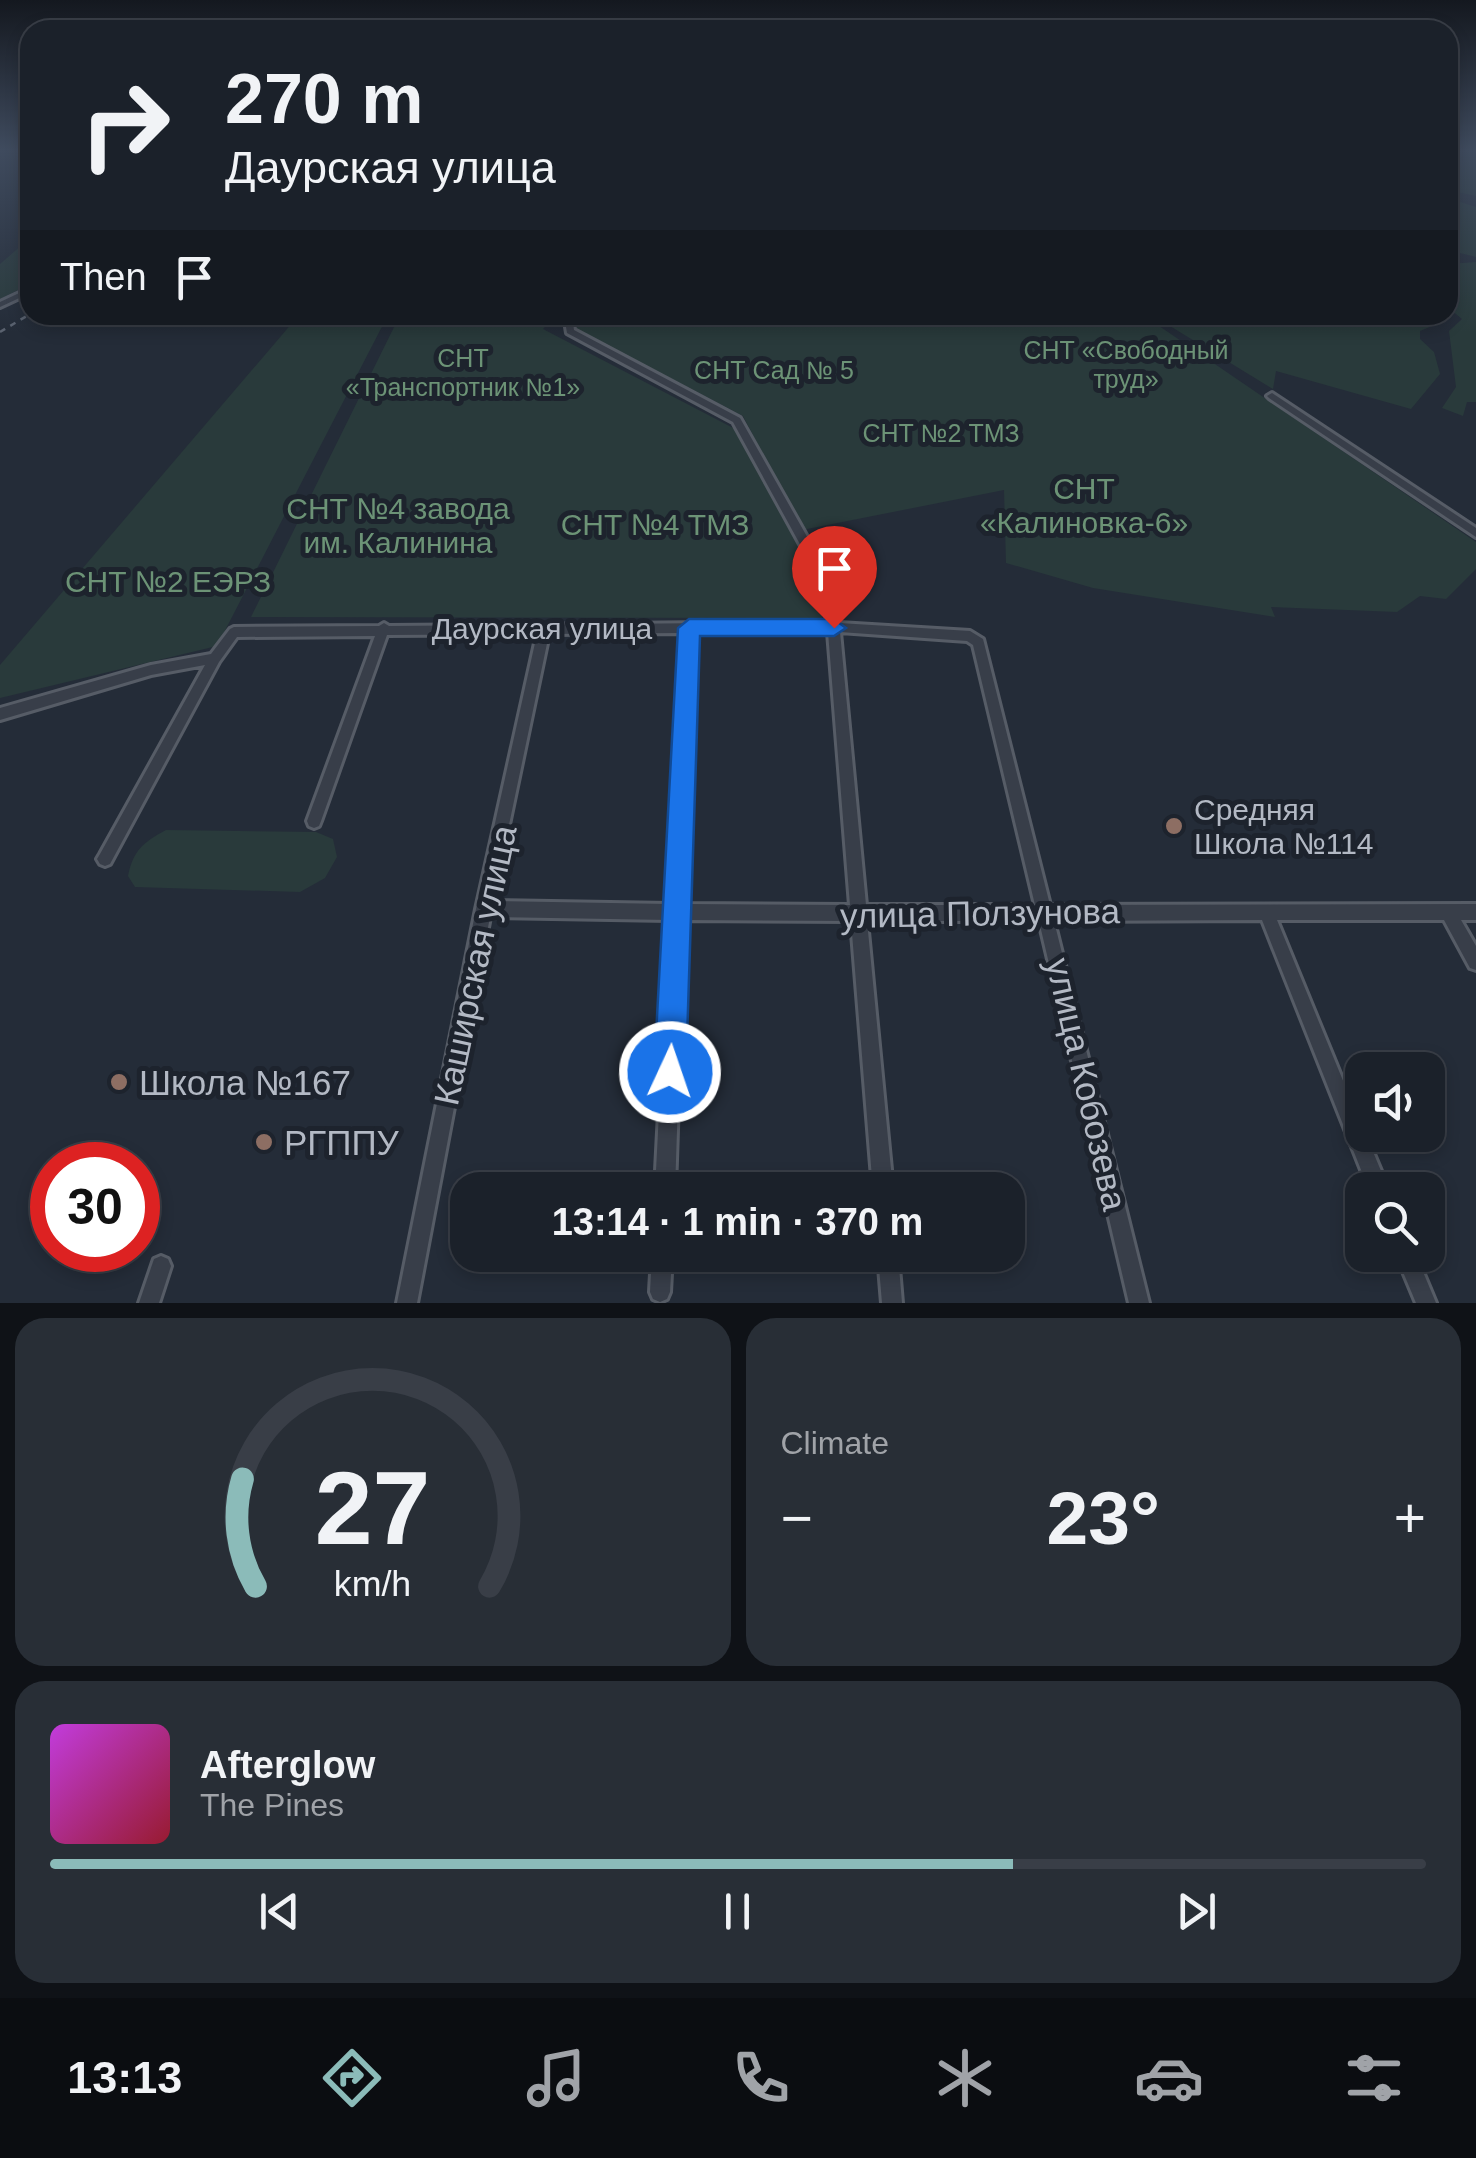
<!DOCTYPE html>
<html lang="en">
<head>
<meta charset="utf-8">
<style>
  body { margin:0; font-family:Arial,sans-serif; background:#282e36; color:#f1f3f6; height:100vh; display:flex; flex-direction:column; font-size:38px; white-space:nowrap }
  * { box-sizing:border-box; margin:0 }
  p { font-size:32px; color:#a0a3a8 }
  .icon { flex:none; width:55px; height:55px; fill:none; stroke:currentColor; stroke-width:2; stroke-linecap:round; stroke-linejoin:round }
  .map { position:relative; height:1303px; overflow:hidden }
  .side { display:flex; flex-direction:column; gap:15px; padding:15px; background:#0f1217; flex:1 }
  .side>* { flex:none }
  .hud { position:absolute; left:20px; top:20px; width:1438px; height:305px; border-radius:30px; box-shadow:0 5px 15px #0003,0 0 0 2px #393e47; background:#1b212a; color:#f1f3f6; overflow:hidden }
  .controls { position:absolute; left:1345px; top:1052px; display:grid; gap:20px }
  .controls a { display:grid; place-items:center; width:100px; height:100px; border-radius:20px; background:#1b212a; box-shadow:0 5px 15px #0003,0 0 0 2px #393e47; font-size:50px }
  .speed { position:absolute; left:30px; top:1142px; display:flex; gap:20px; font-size:50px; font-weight:700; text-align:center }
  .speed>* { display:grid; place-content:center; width:130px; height:130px; border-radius:50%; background:#1b212a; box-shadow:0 5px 15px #0003,0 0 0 2px #393e47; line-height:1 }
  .speed .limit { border:15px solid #d22; background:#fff; color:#111 }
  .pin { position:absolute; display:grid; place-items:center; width:85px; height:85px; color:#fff; margin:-102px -42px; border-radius:50% 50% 50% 0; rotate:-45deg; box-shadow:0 0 10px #0007 }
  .pin .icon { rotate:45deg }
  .me { position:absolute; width:110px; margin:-55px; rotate:3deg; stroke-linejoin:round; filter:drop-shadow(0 0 8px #0008) }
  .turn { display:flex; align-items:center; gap:35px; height:210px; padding:0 40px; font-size:45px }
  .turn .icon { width:130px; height:130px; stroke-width:2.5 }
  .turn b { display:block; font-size:70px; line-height:85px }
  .then { display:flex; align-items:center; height:95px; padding:0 40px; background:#0003; gap:20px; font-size:38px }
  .big { font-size:75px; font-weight:700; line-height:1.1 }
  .side .widget { flex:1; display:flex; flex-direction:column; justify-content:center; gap:15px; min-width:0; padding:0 35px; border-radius:30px; background:#282e36 }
  .side .dial { align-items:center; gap:0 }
  .dial svg { height:260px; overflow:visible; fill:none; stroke:#393e47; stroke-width:7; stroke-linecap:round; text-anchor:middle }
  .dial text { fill:#f1f3f6; stroke:none }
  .song { display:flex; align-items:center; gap:30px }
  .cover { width:120px; height:120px; border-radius:15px; background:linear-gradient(135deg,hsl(290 70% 55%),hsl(350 70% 35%)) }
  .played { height:10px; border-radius:5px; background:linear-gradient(90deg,#8bbbb9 70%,#393e47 70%) }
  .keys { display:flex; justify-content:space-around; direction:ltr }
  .heat { display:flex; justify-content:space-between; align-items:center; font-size:55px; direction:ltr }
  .side .tiles { flex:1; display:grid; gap:15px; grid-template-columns:1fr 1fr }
  .widget:last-child { grid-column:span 2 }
  .trip { position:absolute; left:450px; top:1172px; width:575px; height:100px; border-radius:30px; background:#1b212a; box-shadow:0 5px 15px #0003,0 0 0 2px #393e47; font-weight:700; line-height:100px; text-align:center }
  .tabs { display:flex; height:160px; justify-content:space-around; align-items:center; background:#0b0d11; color:#a0a3a8 }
  .tabs .icon { width:70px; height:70px }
  .tabs .selected { color:#8bbbb9 }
  .tabs b { font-size:45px; color:#f1f3f6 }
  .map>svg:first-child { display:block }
</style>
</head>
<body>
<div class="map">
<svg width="1476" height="1303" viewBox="0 0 1476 1303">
  <rect width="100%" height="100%" fill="#242c38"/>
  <!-- green -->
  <g fill="#293a3b">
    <polygon points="1448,150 1476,150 1476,196 1448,190"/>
    <polygon points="1448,198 1476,207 1476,257 1448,250"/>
    <polygon points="30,238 30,278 25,278 26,286 0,299 0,264"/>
    <polygon points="1476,262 1476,402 1467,402 1463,416 1442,408 1456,387 1449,331 1462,319 1450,309 1449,264"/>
    <polygon points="299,315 388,315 217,646 0,698 0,665"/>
    <polygon points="400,315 556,315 543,329 739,431 821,587 822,618 251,617"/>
    <polygon points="598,315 1143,315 1476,542 1476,569 1446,599 1420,596 1397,612 1271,607 1275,617 1093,588 1006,563 1004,490 802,530 743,416 572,327"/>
    <polygon points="1152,315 1424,315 1432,326 1420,331 1420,339 1434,352 1440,374 1411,409 1276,371 1273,389"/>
    <path d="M 166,830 L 316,832 L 333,839 L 337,857 L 325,878 L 300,892 L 135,887 L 128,876 C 133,850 144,842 166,830 Z"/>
  </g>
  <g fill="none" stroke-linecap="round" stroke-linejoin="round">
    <defs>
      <g id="minor">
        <polygon points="30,288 30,293 0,307 0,302"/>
        <path d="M 564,315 L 572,315 L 574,330 L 740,418 L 836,588 L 839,623 L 970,631 L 983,639 L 1050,905 L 1476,904 L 1476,920 L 1461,920 L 1476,946 L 1476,970 L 1470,968 L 1444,920 L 1277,920 L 1362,1127 L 1362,1135 L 1366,1135 L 1389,1190 L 1369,1190 L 1262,920 L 1054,921 L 1149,1303 L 1129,1303 L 1039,921 L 867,921 L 893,1190 L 873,1190 L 851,921 L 684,920 L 675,1190 L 655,1190 L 669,920 L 490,917 L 417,1303 L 397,1303 L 476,909 L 537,634 L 387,635 L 321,821 L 319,826 L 314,828 L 309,826 L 307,821 L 375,636 L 237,637 L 219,662 L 110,864 L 105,866 L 100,864 L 97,859 L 100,854 L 205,665 L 151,675 L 0,720 L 0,708 L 151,665 L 211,654 L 230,629 L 234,627 L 379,626 L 384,623 L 389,626 L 827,622 L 824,588 L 733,422 L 567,333 ZM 828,632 L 850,905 L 685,904 L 695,633 ZM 840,632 L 967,641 L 973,645 L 1035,905 L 866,905 ZM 683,633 L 669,904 L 493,901 L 549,634 Z"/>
        <polygon points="1272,393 1476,528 1476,537 1269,398 1267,396"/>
        <polygon points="652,1255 672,1255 670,1292 667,1299 660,1302 653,1299 650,1292"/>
        <polygon points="878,1255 898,1255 902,1303 882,1303"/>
        <polygon points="1396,1255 1416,1255 1436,1303 1416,1303"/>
        <polygon points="161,1256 168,1259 171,1266 159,1303 139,1303 154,1259"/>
      </g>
    </defs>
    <!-- minor casing -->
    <use href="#minor" stroke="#565c66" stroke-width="6"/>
    <!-- minor -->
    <use href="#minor" fill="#383e49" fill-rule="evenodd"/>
    <!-- rail -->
    <polyline stroke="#5a626f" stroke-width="2.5" stroke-dasharray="6 6" stroke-linecap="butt" points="0,332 30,314"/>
  </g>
  <!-- sky -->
  <linearGradient id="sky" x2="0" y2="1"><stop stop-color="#14181f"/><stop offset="0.45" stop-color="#3f4b5e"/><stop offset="1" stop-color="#3f4b5e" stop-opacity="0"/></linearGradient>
  <rect width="1476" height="332" fill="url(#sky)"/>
  <!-- route -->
  <polygon fill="#1a73e8" stroke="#114b97" stroke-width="2.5" points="689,619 834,619 846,628 834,636 700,636 686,1072 682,1083 670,1088 659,1083 654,1072 678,628"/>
  <!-- markers -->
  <g fill="#8d6e63" stroke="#1d232d" stroke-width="4">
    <circle cx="1174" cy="826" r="10"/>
    <circle cx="119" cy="1082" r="10"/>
    <circle cx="264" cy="1142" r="10"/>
  </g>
  <g text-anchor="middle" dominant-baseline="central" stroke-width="10" stroke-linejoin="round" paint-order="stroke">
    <!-- far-park labels -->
    <g font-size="25" fill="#6c9376" stroke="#1d232d">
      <text x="1126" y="350">СНТ «Свободный<tspan x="1126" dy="29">труд»</tspan></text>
      <text x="463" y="358">СНТ<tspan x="463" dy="29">«Транспортник №1»</tspan></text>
      <text x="774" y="370">СНТ Сад № 5</text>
      <text x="941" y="433">СНТ №2 ТМЗ</text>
    </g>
    <!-- park labels -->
    <g font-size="30" fill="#6c9376" stroke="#1d232d">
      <text x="1084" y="488">СНТ<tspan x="1084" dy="34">«Калиновка-6»</tspan></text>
      <text x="398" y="508">СНТ №4 завода<tspan x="398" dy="34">им. Калинина</tspan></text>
      <text x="655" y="524">СНТ №4 ТМЗ</text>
      <text x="168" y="581">СНТ №2 ЕЭРЗ</text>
    </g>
    <!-- street labels -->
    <g font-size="30" fill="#b3b9c4" stroke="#1d232d">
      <text x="542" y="628">Даурская улица</text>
    </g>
    <!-- poi labels -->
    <g font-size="30" fill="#b3b9c4" stroke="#1d232d" text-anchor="start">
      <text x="1194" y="809">Средняя<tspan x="1194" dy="34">Школа №114</tspan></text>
    </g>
    <!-- near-street labels -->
    <g font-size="35" fill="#b3b9c4" stroke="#1d232d">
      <text transform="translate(980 913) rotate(-1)">улица Ползунова</text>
      <text transform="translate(475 965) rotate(-78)">Каширская улица</text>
      <text transform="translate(1087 1084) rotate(77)">улица Кобозева</text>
    </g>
    <!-- near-poi labels -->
    <g font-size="35" fill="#b3b9c4" stroke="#1d232d" text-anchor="start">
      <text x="139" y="1082">Школа №167</text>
      <text x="284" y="1142">РГППУ</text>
    </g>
  </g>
</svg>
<div class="controls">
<a><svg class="icon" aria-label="sound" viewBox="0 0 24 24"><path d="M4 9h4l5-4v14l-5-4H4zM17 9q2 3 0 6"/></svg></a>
<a><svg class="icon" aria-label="search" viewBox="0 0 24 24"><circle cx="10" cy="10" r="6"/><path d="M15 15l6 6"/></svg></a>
</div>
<div class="speed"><div class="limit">30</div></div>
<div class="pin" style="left:834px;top:628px;background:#d93025"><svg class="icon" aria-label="arrive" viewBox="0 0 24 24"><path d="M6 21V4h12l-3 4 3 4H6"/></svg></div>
<svg class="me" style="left:670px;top:1072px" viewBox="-20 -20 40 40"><circle r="17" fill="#1a73e8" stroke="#fff" stroke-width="3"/><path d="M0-11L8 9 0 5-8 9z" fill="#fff"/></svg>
<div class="trip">13:14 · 1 min · 370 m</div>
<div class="hud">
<div class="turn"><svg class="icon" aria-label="right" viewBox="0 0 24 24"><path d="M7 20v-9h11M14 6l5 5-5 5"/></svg><div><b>270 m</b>Даурская улица</div></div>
<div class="then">Then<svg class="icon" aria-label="arrive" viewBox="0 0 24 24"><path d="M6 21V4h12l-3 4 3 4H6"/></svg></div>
</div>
</div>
<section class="side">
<div class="tiles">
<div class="widget dial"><svg viewBox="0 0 100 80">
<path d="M14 69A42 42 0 1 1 86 69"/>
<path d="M14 69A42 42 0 0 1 10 36" stroke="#8bbbb9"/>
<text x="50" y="56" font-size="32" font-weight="700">27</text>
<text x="50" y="72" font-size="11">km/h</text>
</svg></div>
<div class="widget"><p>Climate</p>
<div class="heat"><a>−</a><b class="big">23°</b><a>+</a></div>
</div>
<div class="widget">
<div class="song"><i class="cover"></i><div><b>Afterglow</b><p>The Pines</p></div></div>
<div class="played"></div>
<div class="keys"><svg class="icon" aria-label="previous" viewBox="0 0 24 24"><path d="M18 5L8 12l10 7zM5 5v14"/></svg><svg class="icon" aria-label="pause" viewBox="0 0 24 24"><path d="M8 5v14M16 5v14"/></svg><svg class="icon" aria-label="next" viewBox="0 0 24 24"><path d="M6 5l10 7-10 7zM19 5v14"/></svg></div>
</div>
</div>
</section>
<nav class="tabs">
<b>13:13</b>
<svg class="icon selected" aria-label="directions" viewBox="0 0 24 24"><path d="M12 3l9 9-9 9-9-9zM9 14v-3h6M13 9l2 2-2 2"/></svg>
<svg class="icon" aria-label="music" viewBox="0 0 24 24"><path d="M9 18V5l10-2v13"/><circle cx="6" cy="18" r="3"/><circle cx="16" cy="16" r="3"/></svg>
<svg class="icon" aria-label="phone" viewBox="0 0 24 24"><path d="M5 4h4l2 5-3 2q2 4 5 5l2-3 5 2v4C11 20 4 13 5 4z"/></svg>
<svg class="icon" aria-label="climate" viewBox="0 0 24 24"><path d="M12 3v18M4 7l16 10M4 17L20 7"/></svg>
<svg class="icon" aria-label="car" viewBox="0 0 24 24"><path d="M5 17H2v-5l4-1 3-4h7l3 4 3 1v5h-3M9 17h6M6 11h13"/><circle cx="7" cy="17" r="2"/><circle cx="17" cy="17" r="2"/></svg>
<svg class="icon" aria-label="filters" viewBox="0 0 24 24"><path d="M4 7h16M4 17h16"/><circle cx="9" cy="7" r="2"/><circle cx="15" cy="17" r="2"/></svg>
</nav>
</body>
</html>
